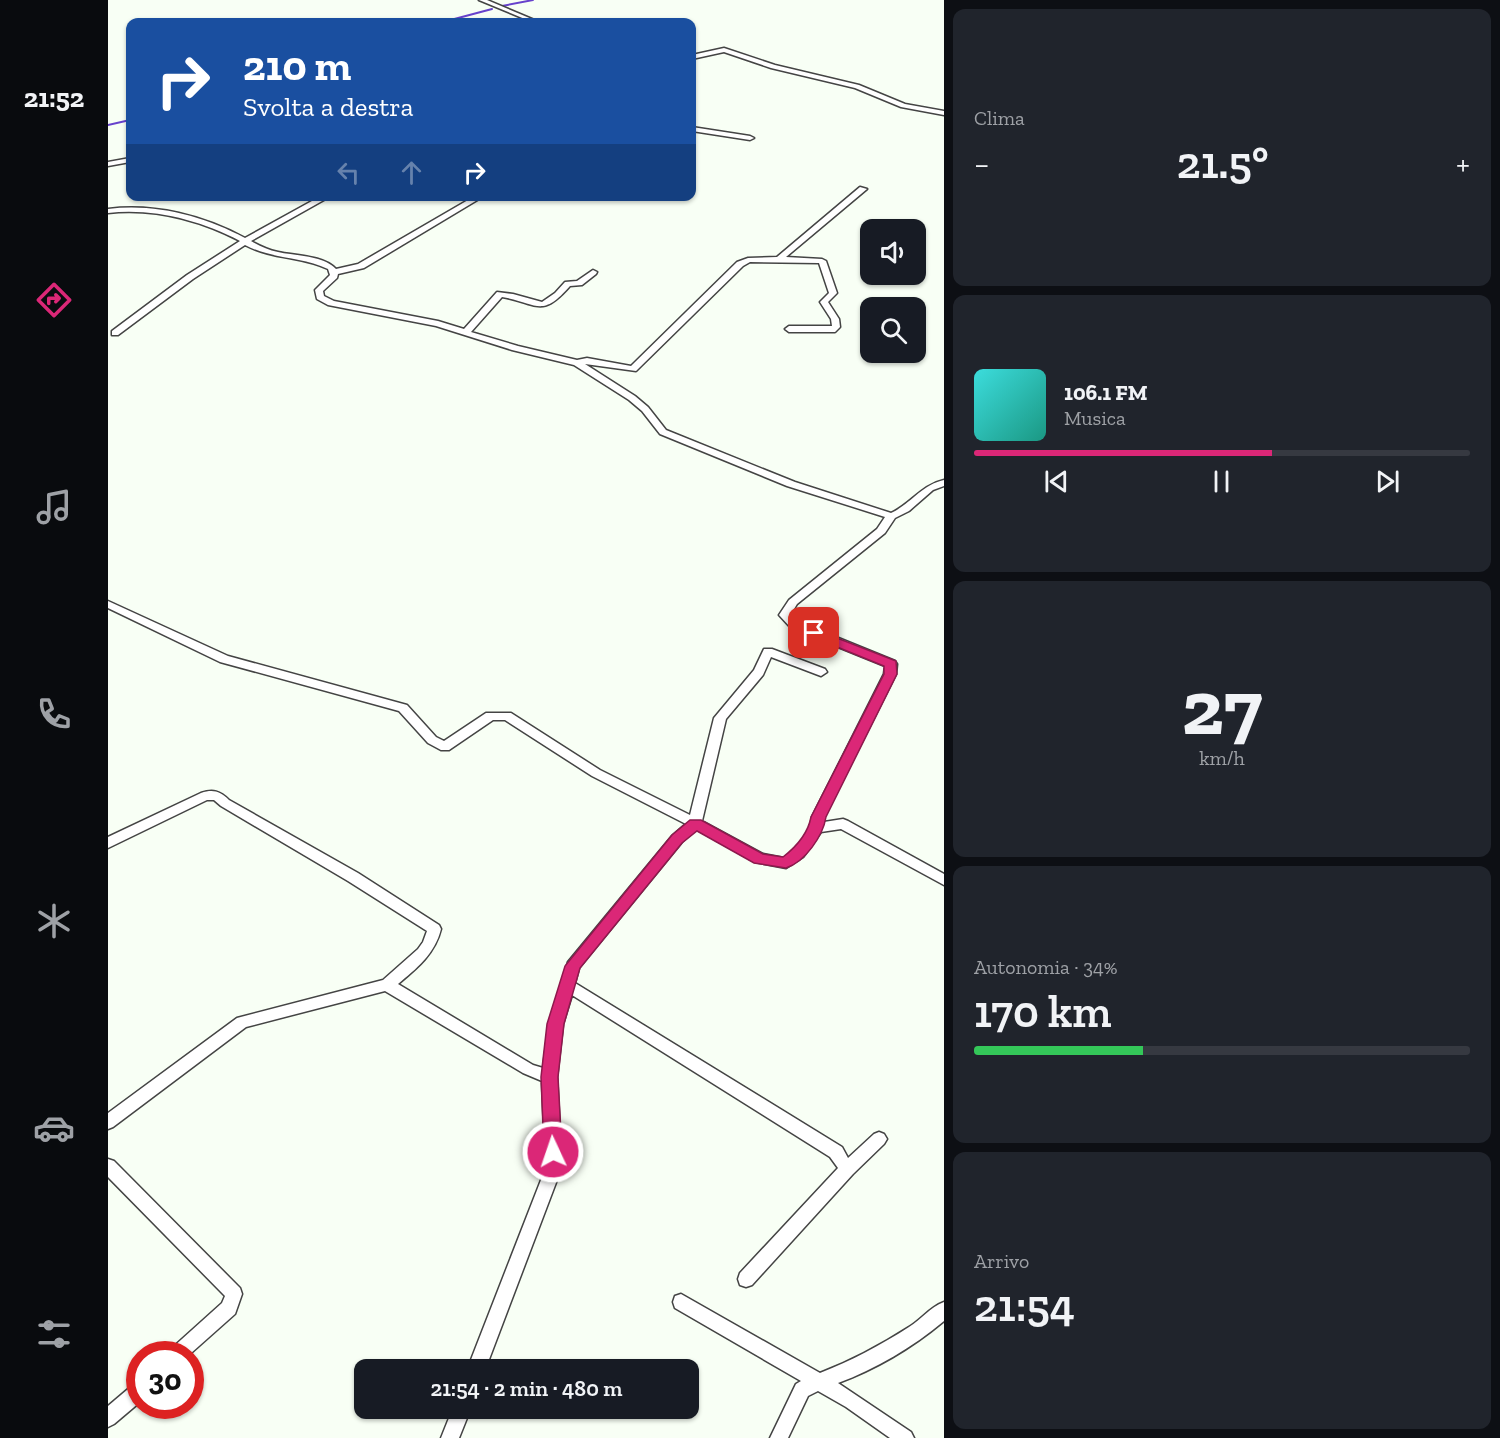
<!DOCTYPE html>
<html lang="it">
<head>
<meta charset="utf-8">
<style>
  body { margin:0; font-family:"Zilla Slab",serif; background:#20242c; color:#f1f3f6; height:100vh; display:flex; flex-direction:column; font-size:22px; white-space:nowrap }
  * { box-sizing:border-box; margin:0 }
  p { font-size:20px; color:#9ea1a6 }
  .icon { flex:none; width:33px; height:33px; fill:none; stroke:currentColor; stroke-width:2; stroke-linecap:round; stroke-linejoin:round }
  .map { position:relative; flex:1; overflow:hidden }
  .sheet { display:flex; flex-direction:column; gap:9px; padding:9px; background:#0d0f14; width:556px }
  .sheet>* { flex:none }
  .guide { position:absolute; left:18px; top:18px; width:570px; height:183px; border-radius:12px; box-shadow:0 2px 4px #0004; background:#1a4fa0; color:#fff; overflow:hidden }
  .controls { position:absolute; left:752px; top:219px; display:grid; gap:12px }
  .controls a { display:grid; place-items:center; width:66px; height:66px; border-radius:12px; background:#171b24; box-shadow:0 2px 4px #0004; font-size:30px }
  .speed { position:absolute; left:18px; top:1341px; display:flex; gap:12px; font-size:30px; font-weight:700; text-align:center }
  .speed>* { display:grid; place-content:center; width:78px; height:78px; border-radius:50%; background:#171b24; box-shadow:0 2px 4px #0004; line-height:1 }
  .speed .limit { border:9px solid #d22; background:#fff; color:#111 }
  .pin { position:absolute; display:grid; place-items:center; width:51px; height:51px; color:#fff; margin:-26px; border-radius:12px; box-shadow:0 3px 9px #0006 }
  .me { position:absolute; width:66px; margin:-33px; rotate:357deg; stroke-linejoin:round; filter:drop-shadow(0 0 4px #0008) }
  .turn { display:flex; align-items:center; gap:21px; height:126px; padding:0 18px; font-size:27px }
  .turn .icon { width:78px; height:78px; stroke-width:2.5 }
  .turn b { display:block; font-size:42px; line-height:51px }
  .lanes { display:flex; align-items:center; height:57px; padding:0 18px; background:#0003; justify-content:center; gap:30px; direction:ltr }
  .lanes .off { opacity:.35 }
  .big { font-size:45px; font-weight:600; line-height:1.1 }
  .sheet .widget { flex:1; display:flex; flex-direction:column; justify-content:center; gap:9px; min-width:0; padding:0 21px; border-radius:12px; background:#20242c }
  .sheet .dial { align-items:center; gap:0 }
  .dial b { font-size:78px; line-height:1 }
  .song { display:flex; align-items:center; gap:18px }
  .cover { width:72px; height:72px; border-radius:9px; background:linear-gradient(135deg,hsl(180 70% 55%),hsl(170 70% 35%)) }
  .played { height:6px; border-radius:3px; background:linear-gradient(90deg,#db2777 60%,#363941 60%) }
  .keys { display:flex; justify-content:space-around; direction:ltr }
  .heat { display:flex; justify-content:space-between; align-items:center; font-size:33px; direction:ltr }
  .charge { height:9px; border-radius:4px; background:linear-gradient(90deg,#34c759 34%,#363941 0) }
  .trip { position:absolute; left:246px; top:1359px; width:345px; height:60px; border-radius:12px; background:#171b24; box-shadow:0 2px 4px #0004; font-weight:600; line-height:60px; text-align:center }
  main { display:flex; flex:1; min-height:0 }
  .menu { display:flex; flex-direction:column; width:108px; justify-content:space-around; align-items:center; background:#090b0e; color:#9ea1a6 }
  .menu .icon { width:42px; height:42px }
  .menu .active { color:#db2777 }
  .menu b { font-size:27px; color:#f1f3f6 }
  .map>svg:first-child { display:block }
</style>
</head>
<body>
<main>
<nav class="menu">
<b>21:52</b>
<svg class="icon active" aria-label="directions" viewBox="0 0 24 24"><path d="M12 3l9 9-9 9-9-9zM9 14v-3h6M13 9l2 2-2 2"/></svg>
<svg class="icon" aria-label="music" viewBox="0 0 24 24"><path d="M9 18V5l10-2v13"/><circle cx="6" cy="18" r="3"/><circle cx="16" cy="16" r="3"/></svg>
<svg class="icon" aria-label="phone" viewBox="0 0 24 24"><path d="M5 4h4l2 5-3 2q2 4 5 5l2-3 5 2v4C11 20 4 13 5 4z"/></svg>
<svg class="icon" aria-label="climate" viewBox="0 0 24 24"><path d="M12 3v18M4 7l16 10M4 17L20 7"/></svg>
<svg class="icon" aria-label="car" viewBox="0 0 24 24"><path d="M5 17H2v-5l4-1 3-4h7l3 4 3 1v5h-3M9 17h6M6 11h13"/><circle cx="7" cy="17" r="2"/><circle cx="17" cy="17" r="2"/></svg>
<svg class="icon" aria-label="filters" viewBox="0 0 24 24"><path d="M4 7h16M4 17h16"/><circle cx="9" cy="7" r="2"/><circle cx="15" cy="17" r="2"/></svg>
</nav>
<div class="map">
<svg width="836" height="1438" viewBox="0 0 836 1438">
  <rect width="100%" height="100%" fill="#f8fff5"/>
  <g fill="none" stroke-linecap="round" stroke-linejoin="round">
    <!-- stream -->
    <g stroke="#6742cc" stroke-width="2">
      <polyline points="394,6 425,0"/>
      <polyline points="335,22 384,9"/>
      <polyline points="0,125 22,120"/>
    </g>
    <defs>
      <g id="minor">
        <polygon points="371,0 379,0 431,22 424,22"/>
        <polygon points="616,48 667,65 751,85 797,104 836,111 836,115 793,107 747,88 663,68 616,52 584,59 584,55"/>
        <polygon points="584,127 642,136 646,138 642,140 584,131"/>
        <polygon points="22,158 22,162 0,166 0,162"/>
        <path d="M 752,187 L 759,189 L 678,257 L 714,259 L 718,261 L 729,293 L 720,302 L 731,319 L 732,327 L 727,332 L 681,332 L 677,329 L 681,326 L 724,326 L 723,319 L 712,302 L 721,293 L 711,263 L 642,262 L 635,266 L 528,371 L 477,364 L 527,396 L 540,407 L 558,430 L 687,482 L 783,513 C 803,504 813,485 836,480 L 836,486 L 825,490 L 801,511 L 787,518 L 777,533 L 689,604 L 683,614 L 691,622 L 787,661 L 789,664 L 788,674 L 716,817 L 716,822 L 735,819 L 740,821 L 836,874 L 836,885 L 733,829 L 713,832 L 695,857 L 678,868 L 647,862 L 588,829 L 574,842 L 471,968 L 467,983 L 734,1147 L 740,1158 L 766,1134 L 771,1132 L 776,1134 L 779,1139 L 776,1144 L 745,1174 L 644,1285 L 638,1287 L 632,1285 L 630,1279 L 632,1273 L 730,1168 L 722,1157 L 464,995 L 455,1024 L 449,1077 L 453,1152 L 449,1180 L 377,1370 L 359,1370 L 433,1180 L 437,1152 L 434,1081 L 415,1073 L 277,991 L 138,1027 L 5,1127 L 0,1129 L 0,1113 L 129,1018 L 275,980 L 310,949 L 315,942 L 319,931 L 240,881 L 113,806 L 106,800 L 99,800 L 0,848 L 0,837 L 93,793 C 105,789 112,791 121,800 L 250,873 L 331,925 L 333,929 C 327,954 308,969 290,984 L 425,1065 L 435,1068 L 441,1024 L 460,962 L 564,836 L 578,824 L 484,776 L 397,720 L 385,720 L 341,750 L 333,750 L 320,743 L 291,711 L 112,662 L 0,608 L 0,601 L 120,656 L 299,705 L 328,737 L 336,741 L 378,713 L 403,713 L 492,770 L 582,815 L 606,718 L 646,670 L 656,649 L 664,649 L 717,669 L 719,672 L 713,676 L 663,657 L 655,675 L 618,719 L 594,821 L 655,854 L 676,858 C 689,848 702,834 704,817 L 776,674 L 777,666 L 683,628 L 671,615 L 681,600 L 769,529 L 777,517 L 679,486 L 552,434 L 534,411 L 521,400 L 466,365 L 404,350 L 328,326 L 220,305 L 209,299 L 207,290 L 222,275 L 220,269 C 193,256 166,260 137,245 L 85,279 L 10,335 L 4,335 L 4,331 L 79,275 L 132,241 C 91,220 46,208 0,213 L 0,209 C 47,203 96,216 137,238 L 213,196 L 223,196 L 143,241 C 152,246 160,250 170,252 C 187,256 215,255 228,269 L 250,264 L 367,196 L 376,196 L 256,268 L 230,274 L 229,278 L 215,291 L 216,296 L 226,301 L 330,321 L 356,329 L 389,292 L 405,294 L 434,302 L 447,293 L 457,282 L 469,281 L 485,270 L 489,272 L 488,274 L 474,285 L 462,286 C 433,319 430,303 394,297 L 363,332 L 410,346 L 469,360 L 479,358 L 523,366 L 629,262 L 640,258 L 669,257 Z"/>
        <polygon points="0,1159 6,1161 132,1288 134,1294 127,1314 82,1354 61,1354 64,1348 114,1303 117,1296 0,1177"/>
        <path d="M 573,1294 L 712,1373 C 743,1361 773,1345 801,1327 C 813,1320 822,1307 836,1302 L 836,1321 C 805,1347 768,1369 730,1383 L 803,1432 L 806,1438 L 782,1438 L 738,1407 L 710,1391 L 700,1396 L 680,1438 L 662,1438 L 688,1384 L 693,1381 L 567,1308 L 565,1302 L 567,1296 Z"/>
        <polygon points="32,1381 32,1402 6,1424 0,1427 0,1406 26,1384"/>
        <polygon points="345,1408 363,1408 351,1438 333,1438"/>
      </g>
    </defs>
    <!-- minor casing -->
    <use href="#minor" stroke="#444" stroke-width="3"/>
    <!-- minor -->
    <use href="#minor" fill="#fff" fill-rule="evenodd"/>
  </g>
  <!-- route -->
  <path fill="#db2777" stroke="#8e194d" stroke-width="1.5" d="M 706,629 L 788,661 L 789,674 L 718,817 C 715,836 697,862 678,868 L 646,863 L 589,831 L 574,843 L 472,968 L 456,1024 L 450,1077 L 454,1152 L 452,1158 L 445,1160 L 439,1158 L 436,1152 L 433,1077 L 439,1024 L 457,966 L 564,835 L 582,820 L 593,820 L 655,854 L 675,857 C 688,847 700,833 703,817 L 776,674 L 776,666 L 702,636 L 700,633 Z"/>
</svg>
<div class="controls">
<a><svg class="icon" aria-label="sound" viewBox="0 0 24 24"><path d="M4 9h4l5-4v14l-5-4H4zM17 9q2 3 0 6"/></svg></a>
<a><svg class="icon" aria-label="search" viewBox="0 0 24 24"><circle cx="10" cy="10" r="6"/><path d="M15 15l6 6"/></svg></a>
</div>
<div class="speed"><div class="limit">30</div></div>
<div class="pin" style="left:706px;top:633px;background:#d93025"><svg class="icon" aria-label="arrive" viewBox="0 0 24 24"><path d="M6 21V4h12l-3 4 3 4H6"/></svg></div>
<svg class="me" style="left:445px;top:1152px" viewBox="-20 -20 40 40"><circle r="17" fill="#db2777" stroke="#fff" stroke-width="3"/><path d="M0-11L8 9 0 5-8 9z" fill="#fff"/></svg>
<div class="trip">21:54 · 2 min · 480 m</div>
<div class="guide">
<div class="turn"><svg class="icon" aria-label="right" viewBox="0 0 24 24"><path d="M7 20v-9h11M14 6l5 5-5 5"/></svg><div><b>210 m</b>Svolta a destra</div></div>
<div class="lanes"><svg class="icon off" aria-label="left" viewBox="0 0 24 24"><path d="M17 20v-9H6M10 6l-5 5 5 5"/></svg><svg class="icon off" aria-label="ahead" viewBox="0 0 24 24"><path d="M12 20V5M6 11l6-6 6 6"/></svg><svg class="icon" aria-label="right" viewBox="0 0 24 24"><path d="M7 20v-9h11M14 6l5 5-5 5"/></svg></div>
</div>
</div>
<section class="sheet">
<div class="widget"><p>Clima</p>
<div class="heat"><a>−</a><b class="big">21.5°</b><a>+</a></div>
</div>
<div class="widget">
<div class="song"><i class="cover"></i><div><b>106.1 FM</b><p>Musica</p></div></div>
<div class="played"></div>
<div class="keys"><svg class="icon" aria-label="previous" viewBox="0 0 24 24"><path d="M18 5L8 12l10 7zM5 5v14"/></svg><svg class="icon" aria-label="pause" viewBox="0 0 24 24"><path d="M8 5v14M16 5v14"/></svg><svg class="icon" aria-label="next" viewBox="0 0 24 24"><path d="M6 5l10 7-10 7zM19 5v14"/></svg></div>
</div>
<div class="widget dial"><b>27</b><p>km/h</p></div>
<div class="widget"><p>Autonomia · 34%</p><b class="big">170 km</b><div class="charge"></div></div>
<div class="widget"><p>Arrivo</p><b class="big">21:54</b></div>
</section>
</main>
</body>
</html>
